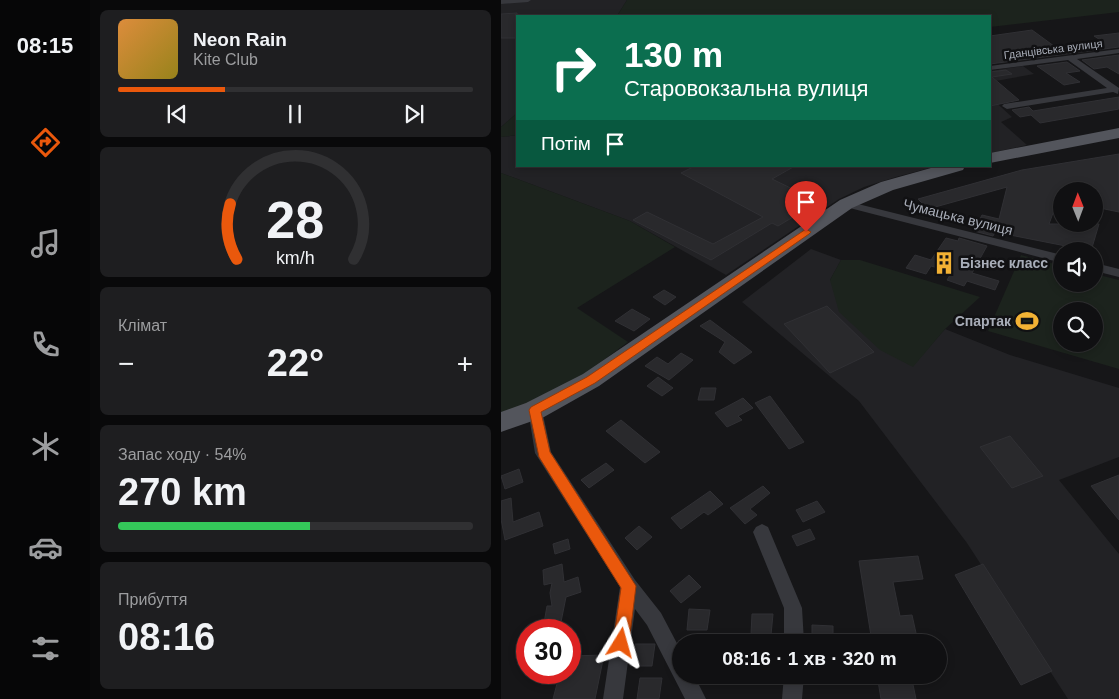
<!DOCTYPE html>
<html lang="uk">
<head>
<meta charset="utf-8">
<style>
  body { margin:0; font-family:Arial,sans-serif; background:#1e1e20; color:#f1f3f6; height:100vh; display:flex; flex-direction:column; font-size:19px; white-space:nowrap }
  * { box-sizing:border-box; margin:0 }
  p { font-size:16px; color:#9c9d9f }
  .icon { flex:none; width:28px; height:28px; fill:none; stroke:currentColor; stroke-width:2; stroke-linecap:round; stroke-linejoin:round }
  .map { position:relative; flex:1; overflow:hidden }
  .panel { display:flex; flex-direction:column; gap:10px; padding:10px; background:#09090a; width:411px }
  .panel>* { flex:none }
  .banner { position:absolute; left:15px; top:15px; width:475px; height:152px; border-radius:0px; box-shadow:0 2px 8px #0003,0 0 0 1px #303032; background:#0b6e4f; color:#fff; overflow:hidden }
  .needle { width:32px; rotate:359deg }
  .tools { position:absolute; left:552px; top:182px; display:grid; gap:10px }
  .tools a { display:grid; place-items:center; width:50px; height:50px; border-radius:50%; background:#101012; box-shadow:0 2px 8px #0003,0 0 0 1px #303032; font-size:25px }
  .speed { position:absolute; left:15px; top:619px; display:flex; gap:10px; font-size:25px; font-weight:700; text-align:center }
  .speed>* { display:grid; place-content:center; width:65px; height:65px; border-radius:50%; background:#101012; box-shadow:0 2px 8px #0003,0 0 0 1px #303032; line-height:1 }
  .speed .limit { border:8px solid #d22; background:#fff; color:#111 }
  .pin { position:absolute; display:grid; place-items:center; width:42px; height:42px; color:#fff; margin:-51px -21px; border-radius:50% 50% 50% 0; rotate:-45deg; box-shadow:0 0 5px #0007 }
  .pin .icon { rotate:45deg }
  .me { position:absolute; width:55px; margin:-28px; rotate:8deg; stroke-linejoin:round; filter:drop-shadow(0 0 4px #0008) }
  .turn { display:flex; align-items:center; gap:18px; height:105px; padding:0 25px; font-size:22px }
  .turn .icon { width:65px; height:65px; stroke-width:2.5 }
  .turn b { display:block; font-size:35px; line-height:42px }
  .then { display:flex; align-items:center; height:48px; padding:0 25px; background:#0003; gap:10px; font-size:19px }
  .big { font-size:38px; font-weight:600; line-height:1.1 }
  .panel .widget { flex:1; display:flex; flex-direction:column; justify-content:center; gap:8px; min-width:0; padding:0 18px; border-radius:8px; background:#1e1e20 }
  .panel .dial { align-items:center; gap:0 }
  .dial svg { height:130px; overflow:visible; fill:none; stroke:#303032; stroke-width:7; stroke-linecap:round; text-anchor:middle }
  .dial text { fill:#f1f3f6; stroke:none }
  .song { display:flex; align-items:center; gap:15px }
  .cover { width:60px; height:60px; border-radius:8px; background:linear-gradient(135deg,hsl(30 70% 55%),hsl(50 70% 35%)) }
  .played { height:5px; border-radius:2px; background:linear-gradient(90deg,#ea580c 30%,#303032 30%) }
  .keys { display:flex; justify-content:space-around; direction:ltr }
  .heat { display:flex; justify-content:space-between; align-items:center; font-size:28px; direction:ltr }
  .charge { height:8px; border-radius:4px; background:linear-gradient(90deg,#34c759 54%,#303032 0) }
  .trip { position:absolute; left:171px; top:634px; width:275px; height:50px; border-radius:25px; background:#101012; box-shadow:0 2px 8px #0003,0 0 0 1px #303032; font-weight:600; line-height:50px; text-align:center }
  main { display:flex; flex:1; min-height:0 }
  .tab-bar { display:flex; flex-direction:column; width:90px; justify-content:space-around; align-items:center; background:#060607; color:#9c9d9f }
  .tab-bar .icon { width:35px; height:35px }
  .tab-bar .on { color:#ea580c }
  .tab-bar b { font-size:22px; color:#f1f3f6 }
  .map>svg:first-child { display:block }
</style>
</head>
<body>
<main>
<nav class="tab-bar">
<b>08:15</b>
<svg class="icon on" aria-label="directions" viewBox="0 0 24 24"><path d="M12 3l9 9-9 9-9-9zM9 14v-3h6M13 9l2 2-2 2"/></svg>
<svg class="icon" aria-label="music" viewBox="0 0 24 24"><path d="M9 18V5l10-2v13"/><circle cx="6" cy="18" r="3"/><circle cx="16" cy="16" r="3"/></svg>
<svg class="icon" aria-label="phone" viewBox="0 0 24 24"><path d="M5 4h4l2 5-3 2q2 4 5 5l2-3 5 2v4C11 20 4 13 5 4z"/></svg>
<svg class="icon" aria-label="climate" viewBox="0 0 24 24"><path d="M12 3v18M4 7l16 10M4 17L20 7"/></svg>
<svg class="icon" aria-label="car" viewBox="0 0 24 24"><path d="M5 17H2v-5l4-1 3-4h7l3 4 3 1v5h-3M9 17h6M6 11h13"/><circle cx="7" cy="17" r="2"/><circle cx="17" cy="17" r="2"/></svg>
<svg class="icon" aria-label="filters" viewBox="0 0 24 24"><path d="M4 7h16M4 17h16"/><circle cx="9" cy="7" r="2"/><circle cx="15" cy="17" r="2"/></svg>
</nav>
<section class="panel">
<div class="widget">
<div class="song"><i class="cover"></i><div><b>Neon Rain</b><p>Kite Club</p></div></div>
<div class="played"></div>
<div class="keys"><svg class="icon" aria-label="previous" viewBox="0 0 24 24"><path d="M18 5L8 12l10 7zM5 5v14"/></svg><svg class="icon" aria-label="pause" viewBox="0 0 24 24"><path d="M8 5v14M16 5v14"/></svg><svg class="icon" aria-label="next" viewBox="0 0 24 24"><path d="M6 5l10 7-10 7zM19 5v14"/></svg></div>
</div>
<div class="widget dial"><svg viewBox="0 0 100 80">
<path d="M14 69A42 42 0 1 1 86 69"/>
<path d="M14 69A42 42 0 0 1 10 35" stroke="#ea580c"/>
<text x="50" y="56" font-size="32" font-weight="700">28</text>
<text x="50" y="72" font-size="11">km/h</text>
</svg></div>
<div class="widget"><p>Клімат</p>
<div class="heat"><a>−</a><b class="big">22°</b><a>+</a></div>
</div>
<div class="widget"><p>Запас ходу · 54%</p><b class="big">270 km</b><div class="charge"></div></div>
<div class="widget"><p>Прибуття</p><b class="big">08:16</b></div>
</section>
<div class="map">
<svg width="618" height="699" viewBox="0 0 618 699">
  <rect width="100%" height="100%" fill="#161618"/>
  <!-- built -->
  <g fill="#222225">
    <polygon points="0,0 126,0 116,16 16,16 16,113 0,127"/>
    <polygon points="522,66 533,74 489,82 489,71"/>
    <polygon points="489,97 511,117 500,122 526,145 489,153"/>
    <polygon points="16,135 16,166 436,166 395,177 363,187 338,199 225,275 129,221 0,173 0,137"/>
    <polygon points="310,249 340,260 329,280 412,366 444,329 509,355 618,388 618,457 558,480 618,554 618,699 567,699 466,543 358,401 241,302"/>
  </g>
  <!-- green -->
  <g fill="#1c231d" fill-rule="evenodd">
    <polygon points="126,0 618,0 618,12 489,27 489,16 116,16"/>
    <polygon points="16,113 16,135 0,137 0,127"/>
    <polygon points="0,173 129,221 174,247 76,308 127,342 81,376 43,397 0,413"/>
    <path d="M 520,255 L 561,266 L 561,284 L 594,284 L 594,274 L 618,280 L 618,369 L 487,331 ZM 561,311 L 594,311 L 594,344 L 561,344 Z"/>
    <polygon points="340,260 359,260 479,297 444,329 412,367 379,350 338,312 329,280"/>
  </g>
  <!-- building -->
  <g fill="#29292c" stroke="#303034">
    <polygon points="16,13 16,38 0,38 0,14"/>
    <polygon points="531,30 557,49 601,41 593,36 618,33 618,47 489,64 489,36"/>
    <polygon points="618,55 618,74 606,67 593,69 581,60"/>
    <polygon points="566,62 579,71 565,73 579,82 563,85 536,66"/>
    <polygon points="505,70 511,74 491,77 518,100 489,106 489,72"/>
    <polygon points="618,97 618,109 539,123 530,115 519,117 511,110 528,107 532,111"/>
    <polygon points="618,154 618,212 594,207 598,191 560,191 548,224 598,224 590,251 494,232 492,236 473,231 481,215 498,219 506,187 427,209 417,199 521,170"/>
    <polygon points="194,166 294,166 271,179 304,195 310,191 324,198 277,226 271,223 210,260 132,220 146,212 212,244 262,217 180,173"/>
    <polygon points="445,238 457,241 458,238 486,246 471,273 498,281 494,290 466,281 463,286 446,280 451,272 430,266 425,274 405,268 414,255 430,260"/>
    <polygon points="163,290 175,297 164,305 152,297"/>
    <polygon points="326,306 373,352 329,373 283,324"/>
    <polygon points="131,309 149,319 133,331 114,321"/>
    <polygon points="209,320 241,344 251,352 233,364 218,352 224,342 199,326"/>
    <polygon points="180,353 192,360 168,380 144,366 156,357 167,364"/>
    <polygon points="157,377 172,388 161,396 146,386"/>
    <polygon points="200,388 215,388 213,400 197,400"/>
    <polygon points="269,396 303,442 288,449 254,403"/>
    <polygon points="242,398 252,408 237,416 241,420 226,427 214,413"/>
    <polygon points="120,420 159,452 144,463 105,431"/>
    <polygon points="509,436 542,476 511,488 479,447"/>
    <polygon points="105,463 113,470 88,488 80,480"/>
    <polygon points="18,469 22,482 4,489 0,476"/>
    <polygon points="618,475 618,520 590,486"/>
    <polygon points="262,486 269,493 249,509 256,515 244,524 229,508"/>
    <polygon points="209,491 222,504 207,515 203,512 180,529 170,518"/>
    <polygon points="10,498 12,522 38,512 42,526 4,540 0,519 0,501"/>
    <polygon points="316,501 324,512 302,522 295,510"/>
    <polygon points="138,526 151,537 136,550 124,538"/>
    <polygon points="309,529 314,539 296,546 291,536"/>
    <polygon points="67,539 69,549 54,554 52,544"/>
    <polygon points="417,556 422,579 392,582 399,616 411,615 417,642 371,642 358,561"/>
    <polygon points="61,564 63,582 77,577 80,592 65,597 60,622 43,623 46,606 51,606 49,593 51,583 43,585 42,570"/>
    <polygon points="482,564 551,671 520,685 454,575"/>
    <polygon points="188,575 200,587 180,603 169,591"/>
    <polygon points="188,609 209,610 206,630 186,630"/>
    <polygon points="251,614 272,614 270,635 250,634"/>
    <polygon points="311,625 332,626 332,642 311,642"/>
    <polygon points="134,644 154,644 151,666 129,666"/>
    <polygon points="103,655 94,699 52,699 59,672 69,672 69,656"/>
    <polygon points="376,675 410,675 415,699 380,699"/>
    <polygon points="139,678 161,678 158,699 136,699"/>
  </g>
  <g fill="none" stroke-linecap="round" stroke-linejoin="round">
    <!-- minor -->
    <g fill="#37383d" fill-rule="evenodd">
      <polygon points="0,0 30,0 27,2 0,4"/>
      <polygon points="618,49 618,53 576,59 618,88 617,94 612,92 506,109 501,106 503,104 606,88 567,60 489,70 489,66"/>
      <polygon points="345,201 561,255 561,263 341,206 340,204"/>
      <polygon points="594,263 618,269 618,277 594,271"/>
      <polygon points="34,404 39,406 41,410 50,452 134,580 160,613 180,651 180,675 193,675 205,699 184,699 146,625 134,609 122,699 102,699 119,587 34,453 27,410 29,406"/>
      <polygon points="261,524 267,527 301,608 303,642 283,642 283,608 252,532 255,527"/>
      <polygon points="283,675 303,675 301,699 281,699"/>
    </g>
    <!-- primary -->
    <g fill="#53555c" fill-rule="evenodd">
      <polygon points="618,128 618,138 489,163 489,153"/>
      <polygon points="437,166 464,166 462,170 392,190 351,208 98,386 43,417 0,432 0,412 25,403 82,374 339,200 380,182"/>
    </g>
  </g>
  <!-- route -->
  <polygon fill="#ea580c" stroke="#983908" points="305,229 310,232 308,234 94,383 40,412 49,452 135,586 128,643 125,648 120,651 114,648 112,643 120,588 38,457 28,410 30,407 86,377"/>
  <!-- icons -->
  <defs>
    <symbol id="building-bare" viewBox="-9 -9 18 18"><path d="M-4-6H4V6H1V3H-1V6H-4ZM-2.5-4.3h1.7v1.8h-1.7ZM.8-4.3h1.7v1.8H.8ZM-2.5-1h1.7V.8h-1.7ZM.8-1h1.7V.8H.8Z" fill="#f2b134" stroke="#111113" stroke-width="2.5" paint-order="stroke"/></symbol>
    <symbol id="stadium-bare" viewBox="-9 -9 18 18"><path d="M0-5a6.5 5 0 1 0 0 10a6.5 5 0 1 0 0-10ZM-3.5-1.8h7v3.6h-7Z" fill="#f2b134" stroke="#111113" stroke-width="2.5" paint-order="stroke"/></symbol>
  </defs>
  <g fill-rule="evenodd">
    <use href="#building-bare" x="427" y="247" width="32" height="32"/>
    <use href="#stadium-bare" x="510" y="305" width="32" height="32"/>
  </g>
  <g text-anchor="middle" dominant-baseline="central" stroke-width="5" stroke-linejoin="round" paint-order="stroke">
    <!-- far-street labels -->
    <g font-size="11" fill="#a8adb8" stroke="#111113">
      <text transform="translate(552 49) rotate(-7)">Гданцівська вулиця</text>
    </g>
    <!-- street labels -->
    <g font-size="14" fill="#a8adb8" stroke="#111113">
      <text transform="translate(457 217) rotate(14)">Чумацька вулиця</text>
    </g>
    <!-- poi labels -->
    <g font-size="14" font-weight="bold" fill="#a8adb8" stroke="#111113" text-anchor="start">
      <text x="459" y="263">Бізнес класс</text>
      <text x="510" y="321" text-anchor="end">Спартак</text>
    </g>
  </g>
</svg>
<div class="tools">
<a><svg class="needle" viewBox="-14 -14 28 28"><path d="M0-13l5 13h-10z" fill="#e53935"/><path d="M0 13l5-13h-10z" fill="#9c9d9f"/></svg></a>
<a><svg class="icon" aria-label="sound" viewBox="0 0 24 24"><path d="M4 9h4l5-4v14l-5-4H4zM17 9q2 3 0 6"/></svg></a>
<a><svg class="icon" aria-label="search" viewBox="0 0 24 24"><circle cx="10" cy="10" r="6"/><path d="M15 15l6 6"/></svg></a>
</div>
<div class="speed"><div class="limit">30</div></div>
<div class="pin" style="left:305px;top:232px;background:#d93025"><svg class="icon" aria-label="arrive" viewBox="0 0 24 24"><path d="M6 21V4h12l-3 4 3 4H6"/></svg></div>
<svg class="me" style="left:120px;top:643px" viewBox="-20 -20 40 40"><path d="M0-17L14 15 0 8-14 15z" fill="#ea580c" stroke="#fff" stroke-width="4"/></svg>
<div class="trip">08:16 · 1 хв · 320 m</div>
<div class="banner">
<div class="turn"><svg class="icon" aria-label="right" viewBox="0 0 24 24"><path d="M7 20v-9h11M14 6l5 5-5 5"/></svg><div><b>130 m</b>Старовокзальна вулиця</div></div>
<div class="then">Потім<svg class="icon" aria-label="arrive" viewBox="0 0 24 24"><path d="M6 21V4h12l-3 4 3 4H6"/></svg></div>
</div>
</div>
</main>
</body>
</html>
